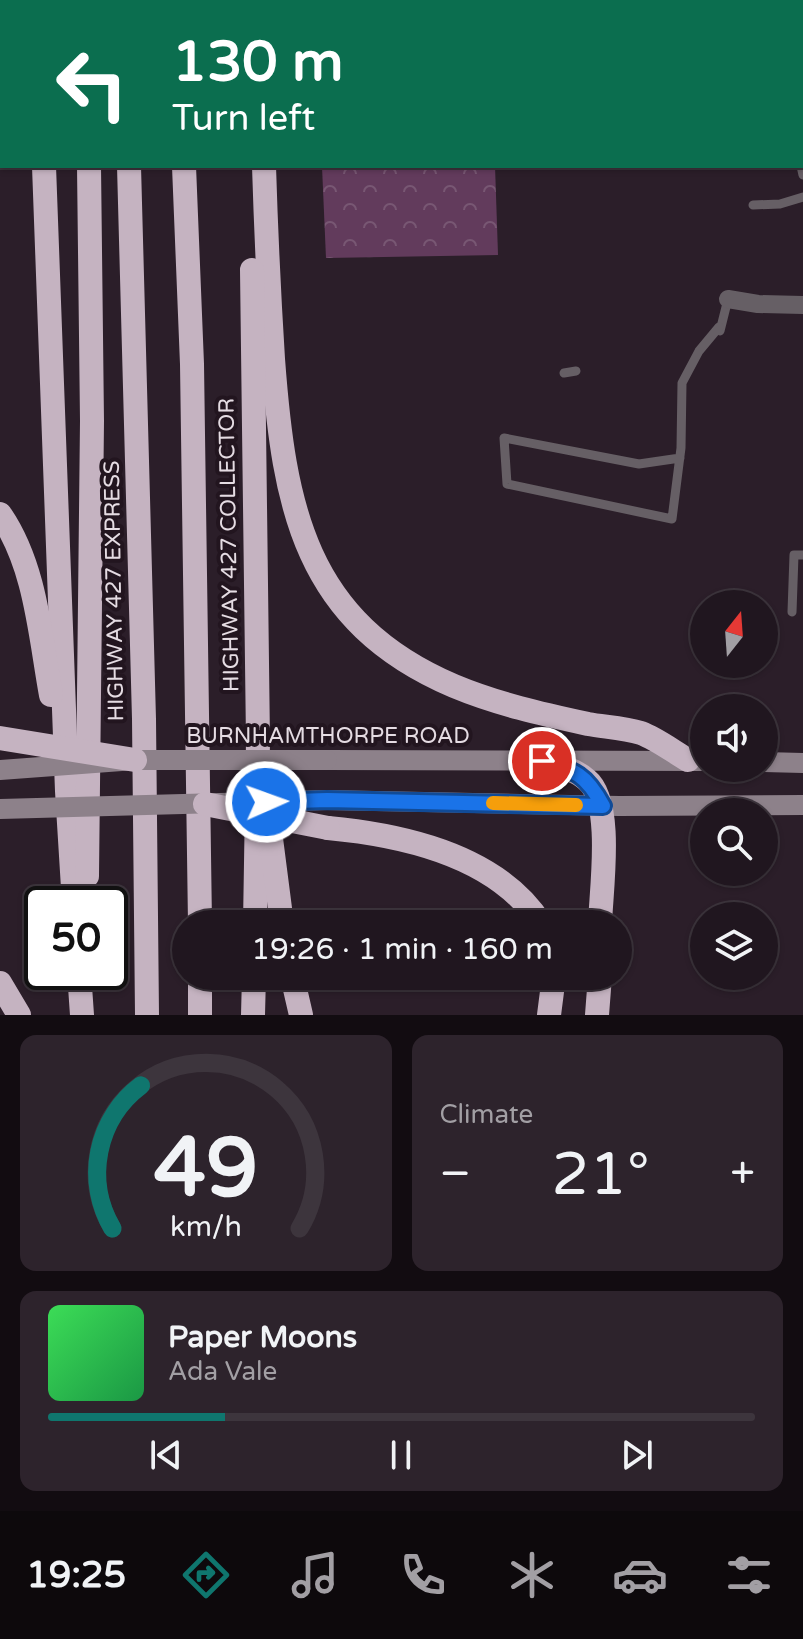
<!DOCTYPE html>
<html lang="en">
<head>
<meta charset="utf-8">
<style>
  body { margin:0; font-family:"Varela Round",sans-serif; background:#2d232c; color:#f1f3f6; height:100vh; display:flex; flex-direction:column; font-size:30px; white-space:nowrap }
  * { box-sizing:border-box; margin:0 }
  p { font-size:26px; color:#a29fa4 }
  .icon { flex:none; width:44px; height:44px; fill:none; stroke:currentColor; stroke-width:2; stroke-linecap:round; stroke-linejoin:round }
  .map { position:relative; height:1015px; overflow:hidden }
  .sheet { display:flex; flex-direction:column; gap:20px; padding:20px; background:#120c11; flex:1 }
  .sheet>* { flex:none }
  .guide { position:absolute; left:0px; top:0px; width:804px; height:168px; box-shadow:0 2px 6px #0004,0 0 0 2px #3d353d; background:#0b6e4f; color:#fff; overflow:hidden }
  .needle { width:52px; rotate:17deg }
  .fabs { position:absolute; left:690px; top:590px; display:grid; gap:16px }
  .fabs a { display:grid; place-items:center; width:88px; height:88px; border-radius:50%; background:#20161f; box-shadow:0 2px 6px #0004,0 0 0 2px #3d353d; font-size:40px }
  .speed { position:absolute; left:24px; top:886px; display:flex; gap:16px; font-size:40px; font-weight:700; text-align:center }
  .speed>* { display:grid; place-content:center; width:104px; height:104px; border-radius:50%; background:#20161f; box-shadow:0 2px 6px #0004,0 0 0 2px #3d353d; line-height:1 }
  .speed .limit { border:4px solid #111; border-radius:12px; background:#fff; color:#111 }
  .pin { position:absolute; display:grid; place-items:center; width:68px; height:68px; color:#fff; margin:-34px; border:4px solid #fff; border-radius:50%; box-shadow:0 2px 8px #0007 }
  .me { position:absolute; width:88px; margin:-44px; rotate:88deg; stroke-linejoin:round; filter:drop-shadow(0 0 6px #0008) }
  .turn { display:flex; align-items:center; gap:28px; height:168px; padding:0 40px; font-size:36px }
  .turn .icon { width:104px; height:104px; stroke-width:2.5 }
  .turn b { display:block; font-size:56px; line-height:68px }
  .big { font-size:60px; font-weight:600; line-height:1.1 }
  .sheet .tile { flex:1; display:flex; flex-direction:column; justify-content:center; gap:12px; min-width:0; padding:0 28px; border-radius:16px; background:#2d232c }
  .sheet .dial { align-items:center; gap:0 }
  .dial svg { height:208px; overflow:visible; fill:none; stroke:#3d353d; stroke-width:7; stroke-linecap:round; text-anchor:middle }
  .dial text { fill:#f1f3f6; stroke:none }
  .song { display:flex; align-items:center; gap:24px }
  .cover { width:96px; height:96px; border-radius:12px; background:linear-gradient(135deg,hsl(130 70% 55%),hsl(140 70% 35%)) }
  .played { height:8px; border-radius:4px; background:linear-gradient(90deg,#0f766e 25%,#3d353d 25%) }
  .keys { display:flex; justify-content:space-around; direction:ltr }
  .heat { display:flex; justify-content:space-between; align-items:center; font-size:44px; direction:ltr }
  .sheet .tiles { flex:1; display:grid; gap:20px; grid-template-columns:1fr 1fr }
  .tile:last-child { grid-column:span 2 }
  .trip { position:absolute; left:172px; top:910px; width:460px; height:80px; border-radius:40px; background:#20161f; box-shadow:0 2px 6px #0004,0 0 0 2px #3d353d; font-weight:600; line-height:80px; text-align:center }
  .tab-bar { display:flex; height:128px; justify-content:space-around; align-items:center; background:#0d090c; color:#a29fa4 }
  .tab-bar .icon { width:56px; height:56px }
  .tab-bar .selected { color:#0f766e }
  .tab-bar b { font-size:36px; color:#f1f3f6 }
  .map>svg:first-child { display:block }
</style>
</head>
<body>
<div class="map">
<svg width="803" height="1015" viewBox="0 0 803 1015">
  <defs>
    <pattern id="park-crowns" width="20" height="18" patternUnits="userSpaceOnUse" patternTransform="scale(2)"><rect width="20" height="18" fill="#623b5c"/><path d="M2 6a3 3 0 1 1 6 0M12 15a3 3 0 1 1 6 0" fill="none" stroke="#785773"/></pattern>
  </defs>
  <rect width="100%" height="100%" fill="#2b1e29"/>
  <!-- park -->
  <g fill="url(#park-crowns)">
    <rect x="316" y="0" width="193" height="2"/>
    <polygon points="322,166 495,166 498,255 326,258"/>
  </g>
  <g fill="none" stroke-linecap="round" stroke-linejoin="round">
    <!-- service -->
    <g stroke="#665f65" stroke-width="9">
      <polyline points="802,131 803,129"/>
      <polyline points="801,166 803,175"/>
      <polyline points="753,205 780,204 803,197"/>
      <polyline points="720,331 728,299"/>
      <polyline points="564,373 576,371"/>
      <polyline points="680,458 639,464 504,438 507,484 672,519 681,448 682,383 699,351 719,327"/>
      <polyline points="792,612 794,555 803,555"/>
    </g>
    <!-- minor -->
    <polyline stroke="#665f65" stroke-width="18" points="728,299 758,304 803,305"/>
    <!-- secondary -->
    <g stroke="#8d818a" stroke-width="20">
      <polyline points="327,760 704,761"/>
      <polyline points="764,762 803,763"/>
      <polyline points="327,800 619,806 803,805"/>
    </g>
    <!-- motorway -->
    <g stroke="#c5b3c1" stroke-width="24">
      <polyline points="38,0 38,2"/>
      <polyline points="88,0 88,2"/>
      <polyline points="125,0 125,2"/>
      <polyline points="177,0 177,2"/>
      <polyline points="257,0 257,2"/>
      <polyline points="10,2 10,0"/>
      <polyline points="200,2 200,0"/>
      <polyline points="0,122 2,107"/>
      <polyline points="44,166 67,791 74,904"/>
      <polyline points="129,166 144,719 147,1015"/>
      <polyline points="184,166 192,364 200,924"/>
      <path d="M 264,166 C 266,231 269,295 273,359 C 284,506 304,622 454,686 C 497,704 542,714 588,724 C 605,727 624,728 641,733 C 657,739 674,752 688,760"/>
      <polyline points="252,270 258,741 255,924"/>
      <path d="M 0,514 C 36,566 40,635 51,695"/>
      <path d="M 542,761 C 558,766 575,769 587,780 C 614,802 601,890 600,924"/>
      <polyline points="269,823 282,924"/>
      <path d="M 328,828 C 404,835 498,856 541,924"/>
      <polyline points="87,876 92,421 89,166"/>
      <polyline points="79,972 82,1015"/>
      <polyline points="292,976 301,1015"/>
      <polyline points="0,983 19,1015"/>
      <polyline points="200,1015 200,976"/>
      <polyline points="253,1015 254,976"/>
      <polyline points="549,1015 554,976"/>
      <polyline points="597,1015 600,976"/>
    </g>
    <!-- secondary-bridge -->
    <g stroke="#8d818a" stroke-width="20">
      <polyline points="0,770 135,760 327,760"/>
      <polyline points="0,809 327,800"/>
    </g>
    <!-- motorway-bridge -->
    <g stroke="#c5b3c1" stroke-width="24">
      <polyline points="0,738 135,760"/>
      <polyline points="205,804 328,828"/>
    </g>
  </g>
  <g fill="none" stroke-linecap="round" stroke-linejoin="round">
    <defs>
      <path id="route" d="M 266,802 L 327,800 L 603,806 C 586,774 576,771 542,761"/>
    </defs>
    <!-- route casing -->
    <use href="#route" stroke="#114b97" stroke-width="20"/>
    <!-- route -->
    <use href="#route" stroke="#1a73e8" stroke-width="14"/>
    <!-- slow -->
    <polyline stroke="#f59e0b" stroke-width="14" points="493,803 576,805"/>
  </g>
  <g text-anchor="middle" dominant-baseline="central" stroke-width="8" stroke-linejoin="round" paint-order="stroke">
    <!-- street labels -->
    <g font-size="22" fill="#e5dce3" stroke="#22151f">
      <text transform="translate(229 545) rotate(-91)">HIGHWAY 427 COLLECTOR</text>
      <text transform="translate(114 591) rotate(-91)">HIGHWAY 427 EXPRESS</text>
      <text x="328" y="736">BURNHAMTHORPE ROAD</text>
    </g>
  </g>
</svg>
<div class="fabs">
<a><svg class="needle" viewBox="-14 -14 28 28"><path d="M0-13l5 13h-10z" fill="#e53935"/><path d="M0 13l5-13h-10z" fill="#a29fa4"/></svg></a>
<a><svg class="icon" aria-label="sound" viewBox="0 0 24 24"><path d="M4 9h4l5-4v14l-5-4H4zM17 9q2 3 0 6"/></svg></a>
<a><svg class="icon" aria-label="search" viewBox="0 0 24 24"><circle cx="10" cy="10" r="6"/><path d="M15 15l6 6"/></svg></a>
<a><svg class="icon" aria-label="layers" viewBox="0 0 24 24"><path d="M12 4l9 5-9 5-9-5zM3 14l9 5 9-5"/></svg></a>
</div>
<div class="speed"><div class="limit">50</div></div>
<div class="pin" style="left:542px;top:761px;background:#d93025"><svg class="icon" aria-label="arrive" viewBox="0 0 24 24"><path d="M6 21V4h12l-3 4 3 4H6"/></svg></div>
<svg class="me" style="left:266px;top:802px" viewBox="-20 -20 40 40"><circle r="17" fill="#1a73e8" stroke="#fff" stroke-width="3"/><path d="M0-11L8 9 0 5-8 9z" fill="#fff"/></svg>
<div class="trip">19:26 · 1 min · 160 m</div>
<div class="guide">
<div class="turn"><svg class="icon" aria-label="left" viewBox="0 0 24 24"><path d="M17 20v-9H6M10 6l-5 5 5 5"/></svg><div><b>130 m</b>Turn left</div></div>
</div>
</div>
<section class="sheet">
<div class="tiles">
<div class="tile dial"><svg viewBox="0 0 100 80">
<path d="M14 69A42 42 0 1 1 86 69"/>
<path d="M14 69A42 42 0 0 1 25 14" stroke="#0f766e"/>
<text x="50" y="56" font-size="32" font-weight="700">49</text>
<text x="50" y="72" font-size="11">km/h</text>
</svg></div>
<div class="tile"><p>Climate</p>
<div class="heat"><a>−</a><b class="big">21°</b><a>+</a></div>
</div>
<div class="tile">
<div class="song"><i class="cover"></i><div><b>Paper Moons</b><p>Ada Vale</p></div></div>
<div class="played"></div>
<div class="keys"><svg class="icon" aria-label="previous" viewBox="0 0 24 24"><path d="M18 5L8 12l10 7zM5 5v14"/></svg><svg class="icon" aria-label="pause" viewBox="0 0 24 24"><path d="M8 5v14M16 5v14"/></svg><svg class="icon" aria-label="next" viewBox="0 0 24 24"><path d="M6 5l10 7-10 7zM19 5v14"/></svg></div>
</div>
</div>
</section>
<nav class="tab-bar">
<b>19:25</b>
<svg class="icon selected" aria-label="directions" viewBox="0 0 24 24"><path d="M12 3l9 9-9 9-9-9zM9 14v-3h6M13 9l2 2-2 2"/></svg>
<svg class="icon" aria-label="music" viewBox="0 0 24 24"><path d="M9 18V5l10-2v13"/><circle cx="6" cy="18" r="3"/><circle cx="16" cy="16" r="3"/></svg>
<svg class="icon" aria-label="phone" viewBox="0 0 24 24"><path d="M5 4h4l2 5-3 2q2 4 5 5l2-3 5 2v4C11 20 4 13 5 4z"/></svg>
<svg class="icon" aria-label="climate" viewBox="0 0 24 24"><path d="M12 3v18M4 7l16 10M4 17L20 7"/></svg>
<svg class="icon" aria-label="car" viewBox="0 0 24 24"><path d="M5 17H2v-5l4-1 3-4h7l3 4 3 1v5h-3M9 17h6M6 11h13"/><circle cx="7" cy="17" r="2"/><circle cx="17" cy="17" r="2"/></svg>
<svg class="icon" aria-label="filters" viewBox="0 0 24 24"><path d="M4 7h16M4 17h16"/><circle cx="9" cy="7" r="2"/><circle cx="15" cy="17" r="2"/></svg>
</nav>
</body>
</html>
